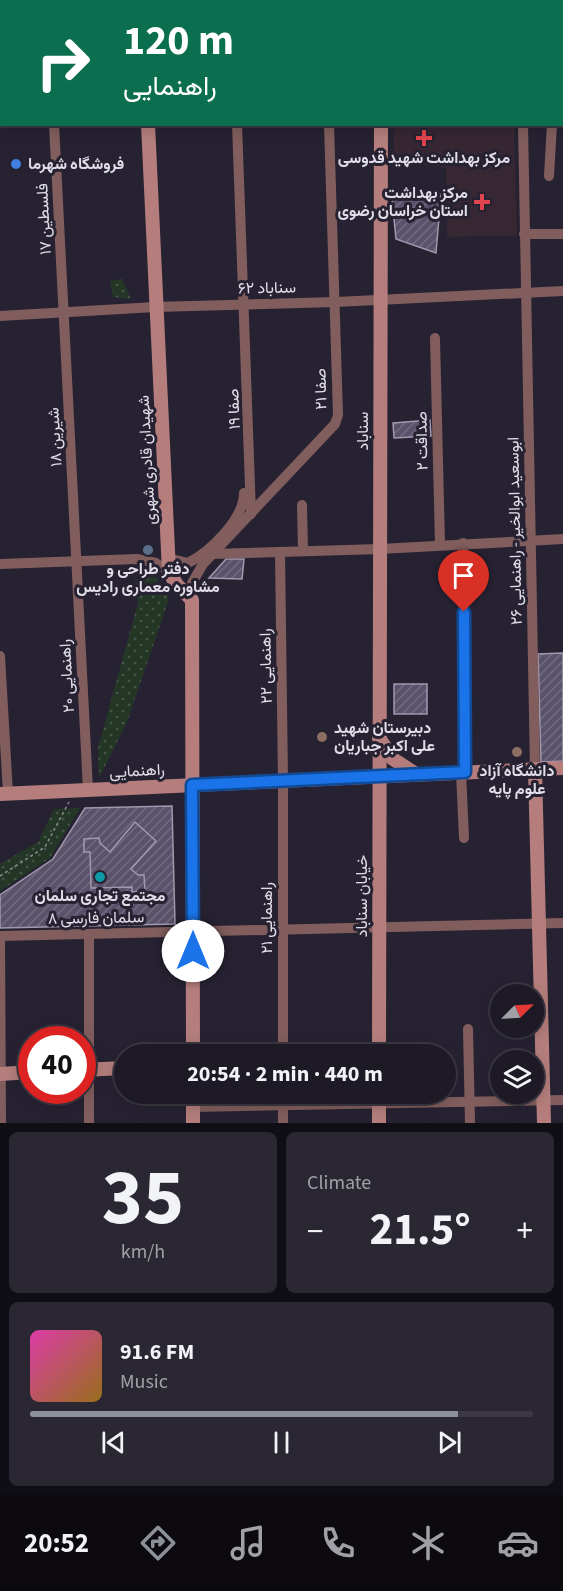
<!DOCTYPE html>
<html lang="en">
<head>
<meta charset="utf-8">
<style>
  body { margin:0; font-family:"Source Sans 3",Vazirmatn,sans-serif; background:#2a2732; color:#f1f3f6; height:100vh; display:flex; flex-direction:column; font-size:22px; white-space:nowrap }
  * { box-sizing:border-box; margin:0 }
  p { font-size:20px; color:#a0a1a7 }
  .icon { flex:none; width:33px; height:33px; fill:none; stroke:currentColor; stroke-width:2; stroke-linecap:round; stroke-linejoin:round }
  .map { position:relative; height:1123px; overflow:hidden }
  .drawer { display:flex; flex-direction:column; gap:9px; padding:9px; background:#100e15; flex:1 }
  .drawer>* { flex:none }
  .guide { position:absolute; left:0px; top:0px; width:564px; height:126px; box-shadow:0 3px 15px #0003,0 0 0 2px #3b3843; background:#0b6e4f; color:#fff; overflow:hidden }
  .needle { width:39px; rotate:66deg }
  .buttons { position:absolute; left:490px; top:984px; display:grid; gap:12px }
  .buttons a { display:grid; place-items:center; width:54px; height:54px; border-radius:50%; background:#1d1a26; box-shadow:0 3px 15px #0003,0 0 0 2px #3b3843; font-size:30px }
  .speed { position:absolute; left:18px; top:1026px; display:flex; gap:12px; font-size:30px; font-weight:700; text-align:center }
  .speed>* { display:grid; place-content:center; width:78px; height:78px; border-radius:50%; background:#1d1a26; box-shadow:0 3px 15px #0003,0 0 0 2px #3b3843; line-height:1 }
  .speed .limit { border:9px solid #d22; background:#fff; color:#111 }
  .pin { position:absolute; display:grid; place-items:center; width:51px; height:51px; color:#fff; margin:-62px -26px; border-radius:50% 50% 50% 0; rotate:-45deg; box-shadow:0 0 6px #0007 }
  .pin .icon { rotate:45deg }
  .me { position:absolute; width:66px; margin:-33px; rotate:0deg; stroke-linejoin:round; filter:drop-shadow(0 0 4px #0008) }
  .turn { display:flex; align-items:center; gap:21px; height:126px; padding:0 24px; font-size:27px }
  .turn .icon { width:78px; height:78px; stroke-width:2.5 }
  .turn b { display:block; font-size:42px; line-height:51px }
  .big { font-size:45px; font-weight:700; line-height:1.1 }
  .drawer .tile { flex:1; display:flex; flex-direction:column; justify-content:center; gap:9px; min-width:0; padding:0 21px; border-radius:9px; background:#2a2732 }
  .drawer .dial { align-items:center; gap:0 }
  .dial b { font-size:78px; line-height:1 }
  .song { display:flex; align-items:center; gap:18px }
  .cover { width:72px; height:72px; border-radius:9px; background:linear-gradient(135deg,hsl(320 70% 55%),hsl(40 70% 35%)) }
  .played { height:6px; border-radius:3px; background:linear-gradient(90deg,#8c9099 85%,#3b3843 85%) }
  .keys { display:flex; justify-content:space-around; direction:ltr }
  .heat { display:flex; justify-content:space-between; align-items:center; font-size:33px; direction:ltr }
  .drawer .tiles { flex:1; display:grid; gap:9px; grid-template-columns:1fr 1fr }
  .tile:last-child { grid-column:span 2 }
  .trip { position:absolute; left:114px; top:1044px; width:342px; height:60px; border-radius:30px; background:#1d1a26; box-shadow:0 3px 15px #0003,0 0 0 2px #3b3843; font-weight:700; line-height:60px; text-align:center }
  .menu { display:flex; height:96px; justify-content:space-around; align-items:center; background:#0c0a0f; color:#a0a1a7 }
  .menu .icon { width:42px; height:42px }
  .menu .selected { color:#8c9099 }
  .menu b { font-size:27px; color:#f1f3f6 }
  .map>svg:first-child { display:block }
</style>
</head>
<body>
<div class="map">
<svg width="563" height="1123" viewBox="0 0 563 1123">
  <defs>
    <pattern id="park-dots" width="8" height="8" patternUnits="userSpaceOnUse" patternTransform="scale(1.5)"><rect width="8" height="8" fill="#243726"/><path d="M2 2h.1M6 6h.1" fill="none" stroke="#445446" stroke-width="1.8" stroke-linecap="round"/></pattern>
    <pattern id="building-hatch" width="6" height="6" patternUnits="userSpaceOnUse" patternTransform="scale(1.5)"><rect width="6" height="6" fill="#5a526b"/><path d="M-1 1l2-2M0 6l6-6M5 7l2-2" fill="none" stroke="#716a80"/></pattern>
  </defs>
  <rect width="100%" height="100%" fill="#272232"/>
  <!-- medical -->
  <polygon fill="#362733" points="394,125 514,125 517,236 447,237 446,168 394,161"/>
  <!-- park -->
  <g fill="url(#park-dots)">
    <polygon points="122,279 131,299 113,297 110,281"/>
    <polygon points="153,572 169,599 127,722 99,778 98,748 138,603 135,580"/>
    <polygon points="80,808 50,858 0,891 0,864 38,842 54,809"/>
  </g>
  <!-- building -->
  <g fill="url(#building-hatch)" stroke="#a099ae" stroke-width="1.5">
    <polygon points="441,194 436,253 396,239 392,199"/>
    <polygon points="430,420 431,436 394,438 393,423"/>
    <polygon points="226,559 244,559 242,579 209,578"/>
    <polygon points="563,653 563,761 541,762 538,654"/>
    <rect x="394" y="684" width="33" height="30"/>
    <polygon points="172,806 175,924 0,928 0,895 53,859 85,808"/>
    <polygon points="135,822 156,841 131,869 138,875 144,875 145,891 132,892 132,887 91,888 90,852 84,852 84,839 99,838 100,843 110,852"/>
  </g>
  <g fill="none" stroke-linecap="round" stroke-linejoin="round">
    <!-- path -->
    <polyline stroke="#8c8996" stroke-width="1.5" stroke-dasharray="3 3" stroke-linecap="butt" points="0,876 45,847 69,802"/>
    <!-- street -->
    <g stroke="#815e5d" stroke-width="10">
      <polyline points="49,0 49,2"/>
      <polyline points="228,0 228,2"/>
      <polyline points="324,0 324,2"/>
      <polyline points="419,0 419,2"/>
      <polyline points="514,0 514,2"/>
      <polyline points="54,124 88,790"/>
      <polyline points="237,124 251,514"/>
      <polyline points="523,124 535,769"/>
      <polyline points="549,176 552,124"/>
      <polyline points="524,234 563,234"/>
      <polyline points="0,316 155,307 336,302 563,291"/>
      <polyline points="435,338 440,544"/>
      <polyline points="302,505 303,551"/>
      <polyline points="463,543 465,772"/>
      <polyline points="280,552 283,781 283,1054"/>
      <polyline points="212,554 380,549 563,539"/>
      <path d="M 168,558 L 188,563 C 210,552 244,519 244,493"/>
      <polyline points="0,564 137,559 156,563 169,572"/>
      <polyline points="192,600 192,583 203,564 335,424 338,415 329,124"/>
      <polyline points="0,656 8,794"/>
      <polyline points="461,772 464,838"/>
      <polyline points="89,934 89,1123"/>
      <polyline points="0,936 563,923"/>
      <polyline points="0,936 1,1123"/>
      <polyline points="468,1029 470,1123"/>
      <polyline points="283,1094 283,1123"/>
      <polyline points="193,1107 563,1100"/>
    </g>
    <!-- secondary -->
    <g stroke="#b57e7c" stroke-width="14">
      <polyline points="131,0 131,2"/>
      <polyline points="143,0 143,2"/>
      <polyline points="562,55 563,55"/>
      <polyline points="562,76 563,76"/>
      <polyline points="0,79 2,79"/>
      <polyline points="0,105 2,105"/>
      <polyline points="148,124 169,572 177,585 192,600 193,1054"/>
      <polyline points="379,738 393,759 416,774"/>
      <polyline points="535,769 544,1123"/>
      <polyline points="0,794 563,768"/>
      <polyline points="379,1054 381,124"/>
      <polyline points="82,1070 124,1068"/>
      <polyline points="0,1074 32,1072"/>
      <polyline points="193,1094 193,1123"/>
      <polyline points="379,1094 379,1123"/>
    </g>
  </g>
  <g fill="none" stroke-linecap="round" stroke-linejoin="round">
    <defs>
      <polyline id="route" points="193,951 192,785 465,772 464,612"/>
    </defs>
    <!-- route casing -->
    <use href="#route" stroke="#114b97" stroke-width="15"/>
    <!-- route -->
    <use href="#route" stroke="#1a73e8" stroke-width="10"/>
  </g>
  <!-- markers -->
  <g fill="#e0444e" stroke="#272232" stroke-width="2">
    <path d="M421 129h6v6h6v6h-6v6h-6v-6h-6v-6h6z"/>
    <path d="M479 193h6v6h6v6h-6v6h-6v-6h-6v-6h6z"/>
  </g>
  <circle fill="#3f7fe0" stroke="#272232" stroke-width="2" cx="16" cy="164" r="6"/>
  <circle fill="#5c6f8a" stroke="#272232" stroke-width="2" cx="148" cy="550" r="6"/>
  <g fill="#8d6e63" stroke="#272232" stroke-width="2">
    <circle cx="322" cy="737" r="6"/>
    <circle cx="517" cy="752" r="6"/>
  </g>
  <circle fill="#0f9aa8" stroke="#272232" stroke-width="2" cx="100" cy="877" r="6"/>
  <g text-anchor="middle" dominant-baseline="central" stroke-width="6" stroke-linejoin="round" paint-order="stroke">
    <!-- poi labels -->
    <g font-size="16" font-weight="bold" fill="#e0dde8" stroke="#272232">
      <text x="424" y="158">مرکز بهداشت شهید قدوسی</text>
      <text x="28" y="164" text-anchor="start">فروشگاه شهرما</text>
      <text x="468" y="193" text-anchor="end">مرکز بهداشت<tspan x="468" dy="18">استان خراسان رضوی</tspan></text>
      <text x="148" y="569">دفتر طراحی و<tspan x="148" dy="18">مشاوره معماری رادیس</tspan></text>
      <text x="334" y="728" text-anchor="start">دبیرستان شهید<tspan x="334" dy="18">علی اکبر جباریان</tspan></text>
      <text x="517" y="771">دانشگاه آزاد<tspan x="517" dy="18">علوم پایه</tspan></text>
      <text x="100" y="896">مجتمع تجاری سلمان</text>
    </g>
    <!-- street labels -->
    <g font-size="16" fill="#e0dde8" stroke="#272232">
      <text transform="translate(44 219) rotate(-93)">فلسطین ۱۷</text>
      <text transform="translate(267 288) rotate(-1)">سناباد ۶۲</text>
      <text transform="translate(321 389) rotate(-91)">صفا ۲۱</text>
      <text transform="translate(234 409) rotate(-92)">صفا ۱۹</text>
      <text transform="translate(363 431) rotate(-90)">سناباد</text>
      <text transform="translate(55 437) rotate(-93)">شیرین ۱۸</text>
      <text transform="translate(422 441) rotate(-91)">صداقت ۲</text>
      <text transform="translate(147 460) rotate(-93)">شهیدان قادری شهری</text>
      <text transform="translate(515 531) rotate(-91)">ابوسعید ابوالخیر - راهنمایی ۲۶</text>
      <text transform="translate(266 666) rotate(-91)">راهنمایی ۲۲</text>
      <text transform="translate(67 676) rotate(-93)">راهنمایی ۲۰</text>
      <text transform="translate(137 771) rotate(-3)">راهنمایی</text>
      <text transform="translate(362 896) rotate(-90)">خیابان سناباد</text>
      <text transform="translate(96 918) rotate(-1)">سلمان فارسی ۸</text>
      <text transform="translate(267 918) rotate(-90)">راهنمایی ۲۱</text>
    </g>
  </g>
</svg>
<div class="buttons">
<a><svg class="needle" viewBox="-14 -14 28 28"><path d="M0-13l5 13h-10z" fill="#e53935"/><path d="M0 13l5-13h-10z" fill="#a0a1a7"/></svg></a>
<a><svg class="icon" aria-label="layers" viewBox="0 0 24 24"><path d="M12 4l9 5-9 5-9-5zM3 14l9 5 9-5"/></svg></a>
</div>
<div class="speed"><div class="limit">40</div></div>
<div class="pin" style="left:464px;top:612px;background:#d93025"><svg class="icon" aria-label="arrive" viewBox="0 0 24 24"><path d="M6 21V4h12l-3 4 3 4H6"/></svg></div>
<svg class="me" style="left:193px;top:951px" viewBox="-20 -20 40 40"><circle r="19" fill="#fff"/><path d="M0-13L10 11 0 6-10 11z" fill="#1a73e8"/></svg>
<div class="trip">20:54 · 2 min · 440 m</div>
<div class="guide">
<div class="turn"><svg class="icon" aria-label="right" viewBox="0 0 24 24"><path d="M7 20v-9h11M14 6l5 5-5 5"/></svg><div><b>120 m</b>راهنمایی</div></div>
</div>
</div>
<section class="drawer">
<div class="tiles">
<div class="tile dial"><b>35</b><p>km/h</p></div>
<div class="tile"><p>Climate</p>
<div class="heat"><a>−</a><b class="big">21.5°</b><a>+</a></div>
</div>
<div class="tile">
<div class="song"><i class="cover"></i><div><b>91.6 FM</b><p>Music</p></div></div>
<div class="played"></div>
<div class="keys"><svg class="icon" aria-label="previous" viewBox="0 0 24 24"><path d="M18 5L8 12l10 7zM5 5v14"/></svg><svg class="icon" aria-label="pause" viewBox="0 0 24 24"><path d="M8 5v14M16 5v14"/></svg><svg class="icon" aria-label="next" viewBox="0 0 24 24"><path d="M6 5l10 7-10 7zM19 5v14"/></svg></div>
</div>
</div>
</section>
<nav class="menu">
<b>20:52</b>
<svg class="icon selected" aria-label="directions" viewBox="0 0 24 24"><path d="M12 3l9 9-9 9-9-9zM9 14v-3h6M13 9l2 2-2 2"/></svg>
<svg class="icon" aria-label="music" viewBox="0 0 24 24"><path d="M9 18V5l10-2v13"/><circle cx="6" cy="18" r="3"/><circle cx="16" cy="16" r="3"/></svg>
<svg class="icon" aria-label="phone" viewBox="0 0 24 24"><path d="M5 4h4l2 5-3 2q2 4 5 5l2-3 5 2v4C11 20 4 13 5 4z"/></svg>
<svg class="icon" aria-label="climate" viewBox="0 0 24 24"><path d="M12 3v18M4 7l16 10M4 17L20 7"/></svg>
<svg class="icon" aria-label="car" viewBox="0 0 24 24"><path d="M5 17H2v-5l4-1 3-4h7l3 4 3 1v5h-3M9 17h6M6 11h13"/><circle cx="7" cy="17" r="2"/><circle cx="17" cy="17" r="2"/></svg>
</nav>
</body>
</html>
